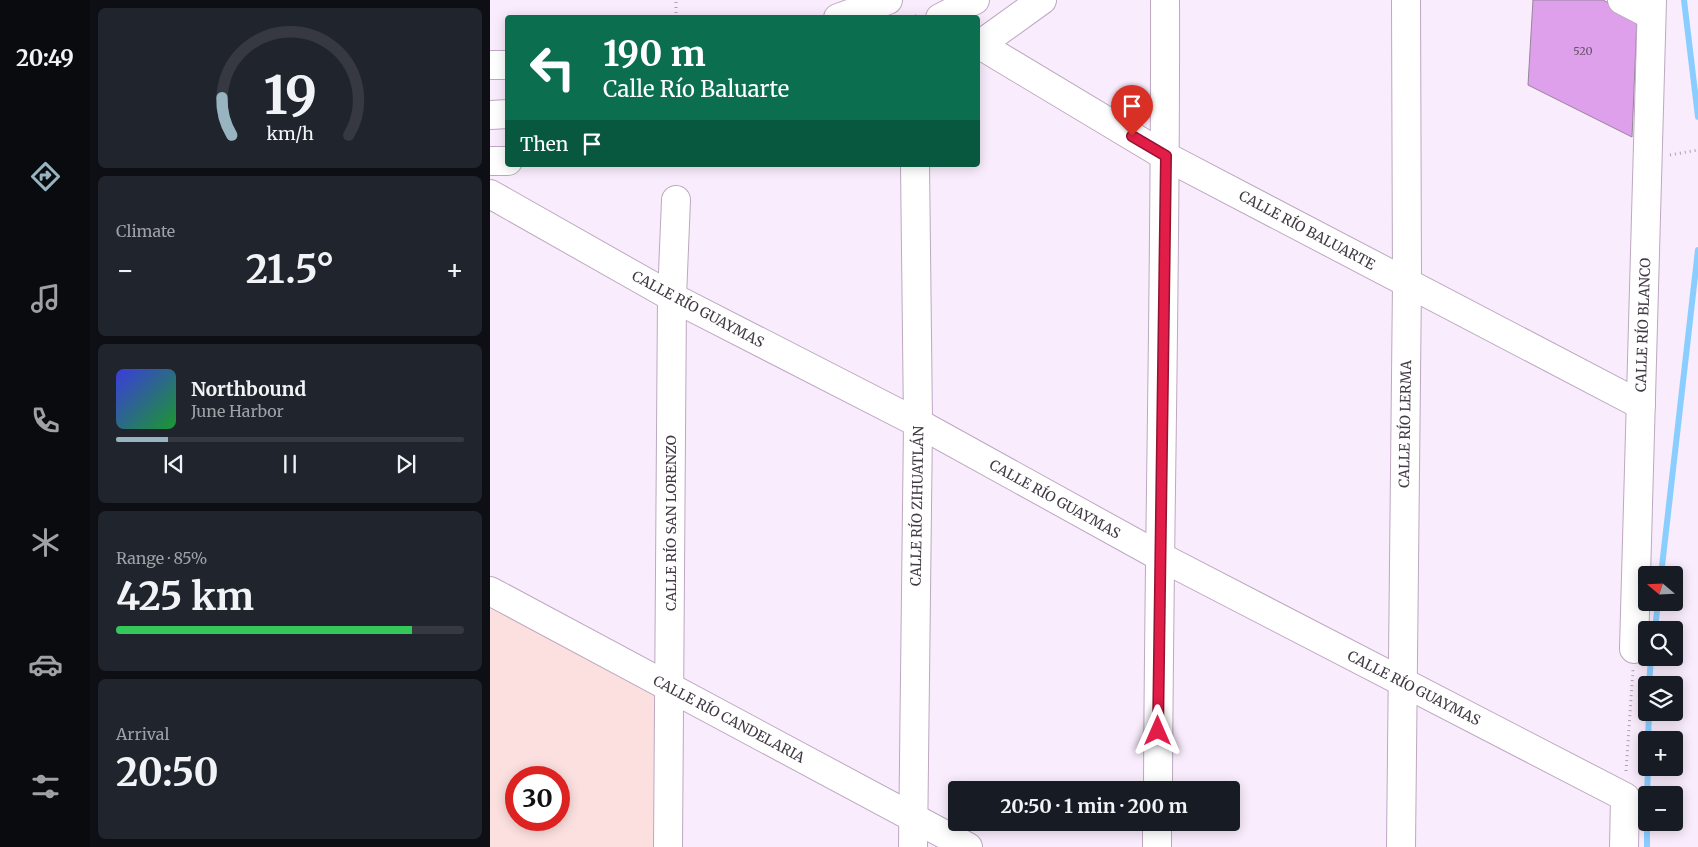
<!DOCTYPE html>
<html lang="en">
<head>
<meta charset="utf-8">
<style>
  body { margin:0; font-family:Merriweather,serif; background:#20242c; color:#f1f3f6; height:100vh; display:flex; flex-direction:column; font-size:19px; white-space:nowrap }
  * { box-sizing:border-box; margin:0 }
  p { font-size:16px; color:#9ea1a6 }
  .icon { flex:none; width:28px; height:28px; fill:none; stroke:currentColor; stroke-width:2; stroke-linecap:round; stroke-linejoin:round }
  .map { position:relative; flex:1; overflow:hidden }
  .drawer { display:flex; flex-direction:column; gap:8px; padding:8px; background:#0d0f14; width:400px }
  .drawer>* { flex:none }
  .top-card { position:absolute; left:15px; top:15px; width:475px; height:152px; border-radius:5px; box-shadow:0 2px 12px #0003; background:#0b6e4f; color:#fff; overflow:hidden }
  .needle { width:32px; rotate:289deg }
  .buttons { position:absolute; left:1148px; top:566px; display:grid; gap:10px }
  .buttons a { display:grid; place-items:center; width:45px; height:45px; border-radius:5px; background:#171b24; box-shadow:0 2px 12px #0003; font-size:25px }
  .speed { position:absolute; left:15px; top:766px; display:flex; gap:10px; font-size:25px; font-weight:700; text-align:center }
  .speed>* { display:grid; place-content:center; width:65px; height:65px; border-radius:50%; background:#171b24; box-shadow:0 2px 12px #0003; line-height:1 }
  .speed .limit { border:8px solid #d22; background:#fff; color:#111 }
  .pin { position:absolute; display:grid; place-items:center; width:42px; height:42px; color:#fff; margin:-51px -21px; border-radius:50% 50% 50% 0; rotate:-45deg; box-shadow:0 0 5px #0007 }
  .pin .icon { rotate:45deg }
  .me { position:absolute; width:55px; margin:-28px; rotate:0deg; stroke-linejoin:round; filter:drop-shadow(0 0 4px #0008) }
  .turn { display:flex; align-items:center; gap:18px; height:105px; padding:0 15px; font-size:22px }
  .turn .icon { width:65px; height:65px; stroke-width:2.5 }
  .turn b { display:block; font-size:35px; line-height:42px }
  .then { display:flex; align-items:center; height:48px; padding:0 15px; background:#0003; gap:10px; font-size:19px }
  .big { font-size:38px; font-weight:700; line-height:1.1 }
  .drawer .card { flex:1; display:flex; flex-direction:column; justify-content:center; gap:8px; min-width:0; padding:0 18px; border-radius:8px; background:#20242c }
  .drawer .dial { align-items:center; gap:0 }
  .dial svg { height:130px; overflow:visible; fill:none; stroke:#363941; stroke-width:7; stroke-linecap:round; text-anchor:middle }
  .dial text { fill:#f1f3f6; stroke:none }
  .song { display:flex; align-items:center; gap:15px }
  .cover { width:60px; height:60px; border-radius:8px; background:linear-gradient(135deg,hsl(240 70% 55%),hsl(130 70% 35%)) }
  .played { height:5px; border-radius:2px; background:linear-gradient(90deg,#97b4c0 15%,#363941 15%) }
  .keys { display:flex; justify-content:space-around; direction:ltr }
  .heat { display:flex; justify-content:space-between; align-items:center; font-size:28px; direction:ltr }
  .charge { height:8px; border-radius:4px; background:linear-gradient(90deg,#34c759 85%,#363941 0) }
  .trip { position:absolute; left:458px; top:781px; width:292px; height:50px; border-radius:5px; background:#171b24; box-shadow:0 2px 12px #0003; font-weight:700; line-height:50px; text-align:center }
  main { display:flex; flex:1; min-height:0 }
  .tab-bar { display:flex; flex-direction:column; width:90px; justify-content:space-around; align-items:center; background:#090b0e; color:#9ea1a6 }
  .tab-bar .icon { width:35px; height:35px }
  .tab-bar .current { color:#97b4c0 }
  .tab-bar b { font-size:22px; color:#f1f3f6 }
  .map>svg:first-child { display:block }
</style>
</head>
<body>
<main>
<nav class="tab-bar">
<b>20:49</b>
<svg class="icon current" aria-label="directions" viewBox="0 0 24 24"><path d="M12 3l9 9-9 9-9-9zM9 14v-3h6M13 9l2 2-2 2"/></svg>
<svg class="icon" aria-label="music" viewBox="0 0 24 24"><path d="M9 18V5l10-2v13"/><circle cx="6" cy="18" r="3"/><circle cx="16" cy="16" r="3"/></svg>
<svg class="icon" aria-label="phone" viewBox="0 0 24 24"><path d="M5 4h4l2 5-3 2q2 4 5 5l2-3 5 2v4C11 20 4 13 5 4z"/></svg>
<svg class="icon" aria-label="climate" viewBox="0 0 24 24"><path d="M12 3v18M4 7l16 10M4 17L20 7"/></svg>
<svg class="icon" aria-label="car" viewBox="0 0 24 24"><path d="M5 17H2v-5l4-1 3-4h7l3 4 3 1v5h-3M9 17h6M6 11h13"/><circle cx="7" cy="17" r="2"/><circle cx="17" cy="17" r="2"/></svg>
<svg class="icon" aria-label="filters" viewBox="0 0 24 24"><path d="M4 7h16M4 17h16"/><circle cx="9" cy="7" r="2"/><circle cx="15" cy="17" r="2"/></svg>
</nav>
<section class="drawer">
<div class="card dial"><svg viewBox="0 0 100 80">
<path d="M14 69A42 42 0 1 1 86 69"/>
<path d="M14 69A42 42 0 0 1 8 46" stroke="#97b4c0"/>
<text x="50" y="56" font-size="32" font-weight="700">19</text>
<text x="50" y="72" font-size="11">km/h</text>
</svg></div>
<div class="card"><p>Climate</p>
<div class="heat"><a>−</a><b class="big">21.5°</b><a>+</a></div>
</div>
<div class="card">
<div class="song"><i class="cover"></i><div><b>Northbound</b><p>June Harbor</p></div></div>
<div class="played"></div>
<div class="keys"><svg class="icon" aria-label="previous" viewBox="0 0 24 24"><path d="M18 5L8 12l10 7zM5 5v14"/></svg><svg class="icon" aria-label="pause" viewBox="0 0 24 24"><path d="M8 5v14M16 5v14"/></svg><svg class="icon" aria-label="next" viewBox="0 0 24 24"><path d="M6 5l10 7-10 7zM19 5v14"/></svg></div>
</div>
<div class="card"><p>Range · 85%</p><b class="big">425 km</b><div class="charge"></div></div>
<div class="card"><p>Arrival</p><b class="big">20:50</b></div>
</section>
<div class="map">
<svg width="1208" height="847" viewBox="0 0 1208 847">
  <rect width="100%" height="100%" fill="#f9ecfc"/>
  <!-- education -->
  <path fill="#fbe0df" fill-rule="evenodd" d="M 0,607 L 170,699 L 167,847 L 0,847 ZM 26,778 L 69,778 L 69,820 L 26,820 Z"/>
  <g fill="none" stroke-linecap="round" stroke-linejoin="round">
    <!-- stream -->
    <g stroke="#8aceff" stroke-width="6">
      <polyline points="1194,0 1208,117"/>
      <polyline points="1171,575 1208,250"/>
      <polyline points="1165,630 1168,602"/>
      <polyline points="1159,685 1161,658"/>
      <polyline points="1158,740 1159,712"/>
      <polyline points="1157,795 1158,768"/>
      <polyline points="1157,847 1157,822"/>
    </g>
  </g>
  <!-- building -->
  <polygon fill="#dea0ea" stroke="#97839b" points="1043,0 1113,0 1147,18 1142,137 1038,85"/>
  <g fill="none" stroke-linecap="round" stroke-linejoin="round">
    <defs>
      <g id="minor">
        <polyline points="1132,0 1161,15"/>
        <polyline points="348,18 398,0"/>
        <polyline points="490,45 675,156 1151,405"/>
        <polyline points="0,65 18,65"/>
        <polyline points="0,194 182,297 428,423 669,556 1135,797 1134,847"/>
        <polyline points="0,591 478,847"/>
        <polyline points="1144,649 1162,0"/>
        <path d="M 668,790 C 669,527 676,263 675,0"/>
        <polyline points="178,847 182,297 186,200"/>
        <polyline points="423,847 428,423 425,165"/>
        <polyline points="667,847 667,822"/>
        <polyline points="911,847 917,283 916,0"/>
      </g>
      <g id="major">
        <polyline points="450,18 485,0"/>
        <polyline points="488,46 552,0"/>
        <polyline points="0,115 18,114"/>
        <polyline points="0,161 18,161"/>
      </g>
    </defs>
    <!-- minor casing -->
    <use href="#minor" stroke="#bda8c1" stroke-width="30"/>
    <!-- major casing -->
    <use href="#major" stroke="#bda8c1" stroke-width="30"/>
    <!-- path -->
    <g stroke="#ada2af" stroke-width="3" stroke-dasharray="1 4" stroke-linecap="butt">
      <polyline points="186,18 186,0"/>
      <polyline points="421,18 428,15"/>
      <polyline points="1180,155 1208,150"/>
      <polyline points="1136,771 1143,670"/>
    </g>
    <!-- minor -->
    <use href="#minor" stroke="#fff" stroke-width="28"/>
    <!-- major -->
    <use href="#major" stroke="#fff" stroke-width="28"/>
  </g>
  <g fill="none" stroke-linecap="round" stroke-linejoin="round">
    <defs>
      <polyline id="route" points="642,136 676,156 668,731"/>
    </defs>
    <!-- route casing -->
    <use href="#route" stroke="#92132f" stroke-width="12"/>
    <!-- route -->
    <use href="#route" stroke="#e11d48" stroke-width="9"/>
  </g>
  <g text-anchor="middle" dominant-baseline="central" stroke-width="5" stroke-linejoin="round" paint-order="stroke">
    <!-- number labels -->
    <g font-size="11" fill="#68536d">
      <text x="1093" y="51">520</text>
    </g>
    <!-- street labels -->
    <g font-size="14" fill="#413943" stroke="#fff">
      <text transform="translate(817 230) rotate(28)">CALLE RÍO BALUARTE</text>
      <text transform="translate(208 309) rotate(28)">CALLE RÍO GUAYMAS</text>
      <text transform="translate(1153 325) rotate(-88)">CALLE RÍO BLANCO</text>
      <text transform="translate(915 424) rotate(-89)">CALLE RÍO LERMA</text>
      <text transform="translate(565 499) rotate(29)">CALLE RÍO GUAYMAS</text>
      <text transform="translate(427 506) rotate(-89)">CALLE RÍO ZIHUATLÁN</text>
      <text transform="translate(181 523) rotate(-90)">CALLE RÍO SAN LORENZO</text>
      <text transform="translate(924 688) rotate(27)">CALLE RÍO GUAYMAS</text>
      <text transform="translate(239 719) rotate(28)">CALLE RÍO CANDELARIA</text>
    </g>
  </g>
</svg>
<div class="buttons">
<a><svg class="needle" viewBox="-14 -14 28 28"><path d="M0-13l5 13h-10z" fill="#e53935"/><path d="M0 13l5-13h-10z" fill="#9ea1a6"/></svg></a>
<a><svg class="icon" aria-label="search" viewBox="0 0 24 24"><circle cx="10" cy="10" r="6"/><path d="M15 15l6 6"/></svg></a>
<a><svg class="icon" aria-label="layers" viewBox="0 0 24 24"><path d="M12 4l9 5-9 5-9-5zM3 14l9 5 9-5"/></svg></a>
<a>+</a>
<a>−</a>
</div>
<div class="speed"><div class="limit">30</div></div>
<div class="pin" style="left:642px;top:136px;background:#d93025"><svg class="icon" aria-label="arrive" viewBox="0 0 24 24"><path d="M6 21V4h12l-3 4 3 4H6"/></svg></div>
<svg class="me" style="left:668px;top:731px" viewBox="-20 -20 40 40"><path d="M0-17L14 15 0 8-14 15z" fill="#e11d48" stroke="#fff" stroke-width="4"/></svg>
<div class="trip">20:50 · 1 min · 200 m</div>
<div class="top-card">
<div class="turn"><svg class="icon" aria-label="left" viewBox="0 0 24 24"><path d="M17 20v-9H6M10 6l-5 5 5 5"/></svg><div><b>190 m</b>Calle Río Baluarte</div></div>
<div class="then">Then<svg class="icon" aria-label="arrive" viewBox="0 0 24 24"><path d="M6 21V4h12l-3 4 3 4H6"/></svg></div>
</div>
</div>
</main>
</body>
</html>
